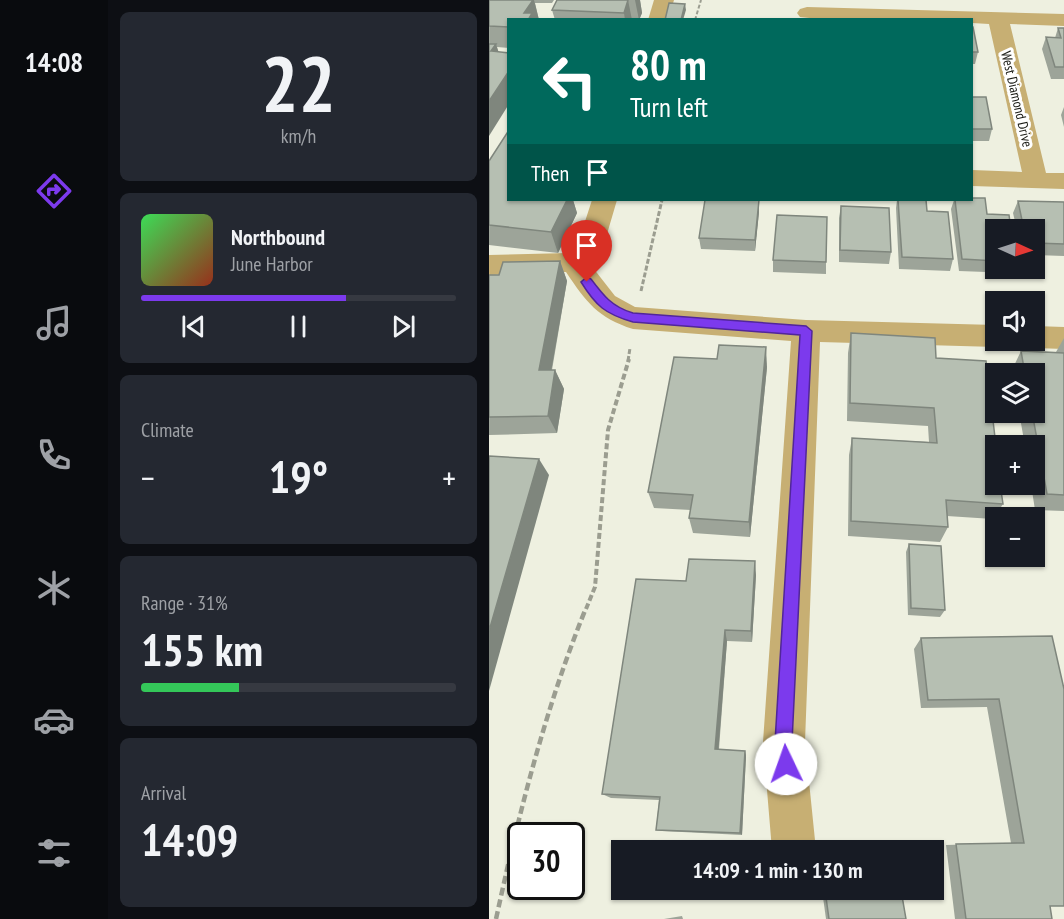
<!DOCTYPE html>
<html lang="en">
<head>
<meta charset="utf-8">
<style>
  body { margin:0; font-family:"PT Sans Narrow",sans-serif; background:#242831; color:#f1f3f6; height:100vh; display:flex; flex-direction:column; font-size:22px; white-space:nowrap }
  * { box-sizing:border-box; margin:0 }
  p { font-size:20px; color:#9ea1a6 }
  .icon { flex:none; width:33px; height:33px; fill:none; stroke:currentColor; stroke-width:2; stroke-linecap:round; stroke-linejoin:round }
  .map { position:relative; flex:1; overflow:hidden }
  .drawer { display:flex; flex-direction:column; gap:12px; padding:12px; background:#0d0f14; width:381px }
  .drawer>* { flex:none }
  .top-card { position:absolute; left:18px; top:18px; width:466px; height:183px; border-radius:0px; box-shadow:0 2px 4px #0004; background:#00695c; color:#fff; overflow:hidden }
  .needle { width:39px; rotate:93deg }
  .buttons { position:absolute; left:496px; top:219px; display:grid; gap:12px }
  .buttons a { display:grid; place-items:center; width:60px; height:60px; border-radius:0px; background:#171b24; box-shadow:0 2px 4px #0004; font-size:30px }
  .speed { position:absolute; left:18px; top:822px; display:flex; gap:12px; font-size:30px; font-weight:700; text-align:center }
  .speed>* { display:grid; place-content:center; width:78px; height:78px; border-radius:50%; background:#171b24; box-shadow:0 2px 4px #0004; line-height:1 }
  .speed .limit { border:3px solid #111; border-radius:9px; background:#fff; color:#111 }
  .pin { position:absolute; display:grid; place-items:center; width:51px; height:51px; color:#fff; margin:-62px -26px; border-radius:50% 50% 50% 0; rotate:-45deg; box-shadow:0 0 6px #0007 }
  .pin .icon { rotate:45deg }
  .me { position:absolute; width:66px; margin:-33px; rotate:357deg; stroke-linejoin:round; filter:drop-shadow(0 0 4px #0008) }
  .turn { display:flex; align-items:center; gap:21px; height:126px; padding:0 24px; font-size:27px }
  .turn .icon { width:78px; height:78px; stroke-width:2.5 }
  .turn b { display:block; font-size:42px; line-height:51px }
  .then { display:flex; align-items:center; height:57px; padding:0 24px; background:#0003; gap:12px; font-size:22px }
  .big { font-size:45px; font-weight:800; line-height:1.1 }
  .drawer .card { flex:1; display:flex; flex-direction:column; justify-content:center; gap:9px; min-width:0; padding:0 21px; border-radius:9px; background:#242831 }
  .drawer .dial { align-items:center; gap:0 }
  .dial b { font-size:78px; line-height:1 }
  .song { display:flex; align-items:center; gap:18px }
  .cover { width:72px; height:72px; border-radius:9px; background:linear-gradient(135deg,hsl(130 70% 55%),hsl(10 70% 35%)) }
  .played { height:6px; border-radius:3px; background:linear-gradient(90deg,#7c3aed 65%,#363941 65%) }
  .keys { display:flex; justify-content:space-around; direction:ltr }
  .heat { display:flex; justify-content:space-between; align-items:center; font-size:33px; direction:ltr }
  .charge { height:9px; border-radius:4px; background:linear-gradient(90deg,#34c759 31%,#363941 0) }
  .trip { position:absolute; left:122px; top:840px; width:333px; height:60px; border-radius:0px; background:#171b24; box-shadow:0 2px 4px #0004; font-weight:800; line-height:60px; text-align:center }
  main { display:flex; flex:1; min-height:0 }
  .menu { display:flex; flex-direction:column; width:108px; justify-content:space-around; align-items:center; background:#090b0e; color:#9ea1a6 }
  .menu .icon { width:42px; height:42px }
  .menu .active { color:#7c3aed }
  .menu b { font-size:27px; color:#f1f3f6 }
  .map>svg:first-child { display:block }
</style>
</head>
<body>
<main>
<nav class="menu">
<b>14:08</b>
<svg class="icon active" aria-label="directions" viewBox="0 0 24 24"><path d="M12 3l9 9-9 9-9-9zM9 14v-3h6M13 9l2 2-2 2"/></svg>
<svg class="icon" aria-label="music" viewBox="0 0 24 24"><path d="M9 18V5l10-2v13"/><circle cx="6" cy="18" r="3"/><circle cx="16" cy="16" r="3"/></svg>
<svg class="icon" aria-label="phone" viewBox="0 0 24 24"><path d="M5 4h4l2 5-3 2q2 4 5 5l2-3 5 2v4C11 20 4 13 5 4z"/></svg>
<svg class="icon" aria-label="climate" viewBox="0 0 24 24"><path d="M12 3v18M4 7l16 10M4 17L20 7"/></svg>
<svg class="icon" aria-label="car" viewBox="0 0 24 24"><path d="M5 17H2v-5l4-1 3-4h7l3 4 3 1v5h-3M9 17h6M6 11h13"/><circle cx="7" cy="17" r="2"/><circle cx="17" cy="17" r="2"/></svg>
<svg class="icon" aria-label="filters" viewBox="0 0 24 24"><path d="M4 7h16M4 17h16"/><circle cx="9" cy="7" r="2"/><circle cx="15" cy="17" r="2"/></svg>
</nav>
<section class="drawer">
<div class="card dial"><b>22</b><p>km/h</p></div>
<div class="card">
<div class="song"><i class="cover"></i><div><b>Northbound</b><p>June Harbor</p></div></div>
<div class="played"></div>
<div class="keys"><svg class="icon" aria-label="previous" viewBox="0 0 24 24"><path d="M18 5L8 12l10 7zM5 5v14"/></svg><svg class="icon" aria-label="pause" viewBox="0 0 24 24"><path d="M8 5v14M16 5v14"/></svg><svg class="icon" aria-label="next" viewBox="0 0 24 24"><path d="M6 5l10 7-10 7zM19 5v14"/></svg></div>
</div>
<div class="card"><p>Climate</p>
<div class="heat"><a>−</a><b class="big">19°</b><a>+</a></div>
</div>
<div class="card"><p>Range · 31%</p><b class="big">155 km</b><div class="charge"></div></div>
<div class="card"><p>Arrival</p><b class="big">14:09</b></div>
</section>
<div class="map">
<svg width="575" height="919" viewBox="0 0 575 919">
  <rect width="100%" height="100%" fill="#eef0e0"/>
  <g fill="none" stroke-linecap="round" stroke-linejoin="round">
    <!-- path-far3 -->
    <polyline stroke="#9b9d90" stroke-width="2" stroke-dasharray="4 2" stroke-linecap="butt" points="206,20 212,0"/>
    <!-- path-far2 -->
    <g stroke="#9b9d90" stroke-width="3" stroke-dasharray="5 2" stroke-linecap="butt">
      <polyline points="152,291 173,200"/>
      <polyline points="139,361 141,348"/>
    </g>
    <!-- path-far1 -->
    <polyline stroke="#9b9d90" stroke-width="4" stroke-dasharray="6 3" stroke-linecap="butt" points="97,609 106,587 119,430 140,359"/>
    <!-- path -->
    <path stroke="#9b9d90" stroke-width="4.5" stroke-dasharray="8 4" stroke-linecap="butt" d="M 7,919 C 30,813 56,709 97,608"/>
    <!-- minor -->
    <g fill="#c7af73" fill-rule="evenodd">
      <polygon points="165,0 185,0 179,20 159,20"/>
      <polygon points="318,7 575,14 575,26 521,24 557,173 575,173 575,189 483,186 483,170 533,172 500,24 483,23 483,20 339,20 311,17 308,13 311,9"/>
      <path d="M 103,200 L 128,200 L 113,251 L 101,264 L 126,296 L 146,307 L 317,320 L 507,325 L 507,340 L 519,340 L 517,344 L 507,347 L 331,342 L 316,742 L 327,850 L 283,850 L 274,742 L 302,341 L 144,329 C 109,318 97,302 77,272 L 0,275 L 0,255 L 79,253 L 88,246 Z"/>
      <polygon points="546,326 575,327 575,349 546,348 536,345 533,340 546,340"/>
    </g>
  </g>
  <!-- wall -->
  <g fill="#9da499">
    <polygon points="0,0 65,0 63,3 46,3 50,20 20,20 20,48 8,47 9,52 0,136"/>
    <polygon points="68,0 151,0 153,13 150,20 66,20 63,10"/>
    <polygon points="483,27 489,52 486,64 483,64"/>
    <polygon points="569,28 575,28 575,79 562,79 553,49 557,37 566,38"/>
    <polygon points="483,97 503,129 500,141 483,141"/>
    <polygon points="575,107 575,127 572,115"/>
    <polygon points="0,161 20,200 84,200 88,213 69,253 0,245"/>
    <polygon points="270,200 270,212 266,251 212,249 210,238"/>
    <polygon points="408,200 437,200 438,211 464,259 461,271 410,269 407,208"/>
    <polygon points="465,200 483,200 498,214 507,230 507,268 525,268 524,273 470,271 462,209"/>
    <polygon points="529,201 575,202 575,256 546,255 546,230 528,230 524,213"/>
    <polygon points="352,206 402,252 400,264 350,262 350,218"/>
    <polygon points="284,260 337,262 337,274 284,272"/>
    <polygon points="71,261 78,281 63,370 66,370 75,389 68,433 0,435 0,275 10,275"/>
    <polygon points="362,333 447,358 514,504 504,519 458,516 459,527 451,542 359,536 360,455 363,438 440,442 439,426 358,421 359,353"/>
    <polygon points="575,338 575,511 546,510 542,484 546,484 546,446 536,446 530,412 546,412 546,374 524,374 523,370 532,351 567,352"/>
    <polygon points="278,367 261,537 204,533 200,518 202,510 165,508 159,492"/>
    <polygon points="420,544 456,610 451,617 419,615 417,552"/>
    <polygon points="267,575 263,642 238,641 230,749 256,751 257,756 253,835 173,831 167,830 170,800 122,798 113,794 197,581"/>
    <polygon points="563,636 561,906 563,919 466,919 457,845 522,843 498,707 432,708 425,649 432,638"/>
    <polygon points="333,890 412,890 417,919 337,919"/>
    <polygon points="193,916 194,919 175,919"/>
  </g>
  <!-- shaded-wall -->
  <g fill="#7f867d">
    <polygon points="44,0 45,0 50,20 37,20 35,13"/>
    <polygon points="139,0 143,20 136,20 135,13"/>
    <polygon points="146,0 151,0 153,13 150,20"/>
    <polygon points="196,4 197,10 194,20 192,20"/>
    <polygon points="7,44 14,66 2,51"/>
    <polygon points="20,71 20,104 0,136 0,101"/>
    <polygon points="78,200 84,200 88,213 69,253 62,232"/>
    <polygon points="270,200 270,212 266,251 266,240"/>
    <polygon points="71,261 78,281 59,389 50,370"/>
    <polygon points="277,347 278,367 261,537 260,522"/>
    <polygon points="66,370 75,389 68,433 59,416"/>
    <polygon points="50,459 60,475 0,691 0,631"/>
    <polygon points="266,561 267,575 263,642 262,631"/>
    <polygon points="236,630 238,641 229,755 226,749"/>
    <polygon points="256,751 257,756 253,835 251,833"/>
  </g>
  <!-- building -->
  <g fill="#b6bfb2" stroke="#7f867d" stroke-width="1.5">
    <polygon points="0,0 44,0 35,13 43,13 39,20 20,20 20,27 0,26"/>
    <polygon points="68,0 139,0 135,13 63,10"/>
    <polygon points="180,3 196,4 192,20 176,20"/>
    <polygon points="483,27 484,27 489,52 483,52"/>
    <polygon points="569,28 575,28 575,67 566,67 557,37 572,38"/>
    <polygon points="0,44 7,44 2,51 20,53 20,71 0,101"/>
    <polygon points="483,97 497,97 503,129 483,129"/>
    <polygon points="20,130 20,200 78,200 62,232 0,225 0,161"/>
    <polygon points="483,198 496,198 498,214 520,215 522,230 507,230 507,261 473,259 466,200 483,200"/>
    <polygon points="216,200 270,200 266,240 210,238"/>
    <polygon points="409,200 437,200 438,211 459,212 464,259 413,257"/>
    <polygon points="529,201 575,202 575,244 546,243 546,230 535,230"/>
    <polygon points="352,206 400,208 402,252 351,250"/>
    <polygon points="288,215 338,217 337,262 284,260"/>
    <polygon points="71,261 50,370 66,370 59,416 0,417 0,275 10,275 14,262"/>
    <polygon points="362,333 446,338 447,358 497,361 507,446 507,484 511,484 514,504 457,500 459,527 362,521 363,438 448,443 445,408 361,403"/>
    <polygon points="230,345 277,347 260,522 200,518 204,495 159,492 185,357 228,359"/>
    <polygon points="532,351 575,353 575,495 558,494 543,412 546,412 546,374 536,374"/>
    <polygon points="0,456 50,459 0,631"/>
    <polygon points="420,544 452,546 456,610 422,608"/>
    <polygon points="200,559 266,561 262,631 236,630 226,749 256,751 251,833 167,830 171,797 113,794 147,579 197,581"/>
    <polygon points="563,636 575,689 575,906 561,906 563,919 477,919 467,844 535,843 510,699 439,700 432,638"/>
    <polygon points="336,890 412,890 417,919 340,919"/>
  </g>
  <!-- route -->
  <path fill="#7c3aed" stroke="#51269a" stroke-width="1.5" d="M 98,277 L 102,279 C 114,295 123,307 144,313 L 317,326 L 323,331 L 303,742 L 305,764 L 303,770 L 297,772 L 291,770 L 286,742 L 311,335 L 144,322 C 116,314 107,306 92,282 Z"/>
  <g text-anchor="middle" dominant-baseline="central" stroke-width="6" stroke-linejoin="round" paint-order="stroke">
    <!-- far-street labels -->
    <g font-size="14" fill="#181913" stroke="#fff">
      <text transform="translate(528 99) rotate(77)">West Diamond Drive</text>
    </g>
  </g>
</svg>
<div class="buttons">
<a><svg class="needle" viewBox="-14 -14 28 28"><path d="M0-13l5 13h-10z" fill="#e53935"/><path d="M0 13l5-13h-10z" fill="#9ea1a6"/></svg></a>
<a><svg class="icon" aria-label="sound" viewBox="0 0 24 24"><path d="M4 9h4l5-4v14l-5-4H4zM17 9q2 3 0 6"/></svg></a>
<a><svg class="icon" aria-label="layers" viewBox="0 0 24 24"><path d="M12 4l9 5-9 5-9-5zM3 14l9 5 9-5"/></svg></a>
<a>+</a>
<a>−</a>
</div>
<div class="speed"><div class="limit">30</div></div>
<div class="pin" style="left:98px;top:282px;background:#d93025"><svg class="icon" aria-label="arrive" viewBox="0 0 24 24"><path d="M6 21V4h12l-3 4 3 4H6"/></svg></div>
<svg class="me" style="left:297px;top:764px" viewBox="-20 -20 40 40"><circle r="19" fill="#fff"/><path d="M0-13L10 11 0 6-10 11z" fill="#7c3aed"/></svg>
<div class="trip">14:09 · 1 min · 130 m</div>
<div class="top-card">
<div class="turn"><svg class="icon" aria-label="left" viewBox="0 0 24 24"><path d="M17 20v-9H6M10 6l-5 5 5 5"/></svg><div><b>80 m</b>Turn left</div></div>
<div class="then">Then<svg class="icon" aria-label="arrive" viewBox="0 0 24 24"><path d="M6 21V4h12l-3 4 3 4H6"/></svg></div>
</div>
</div>
</main>
</body>
</html>
